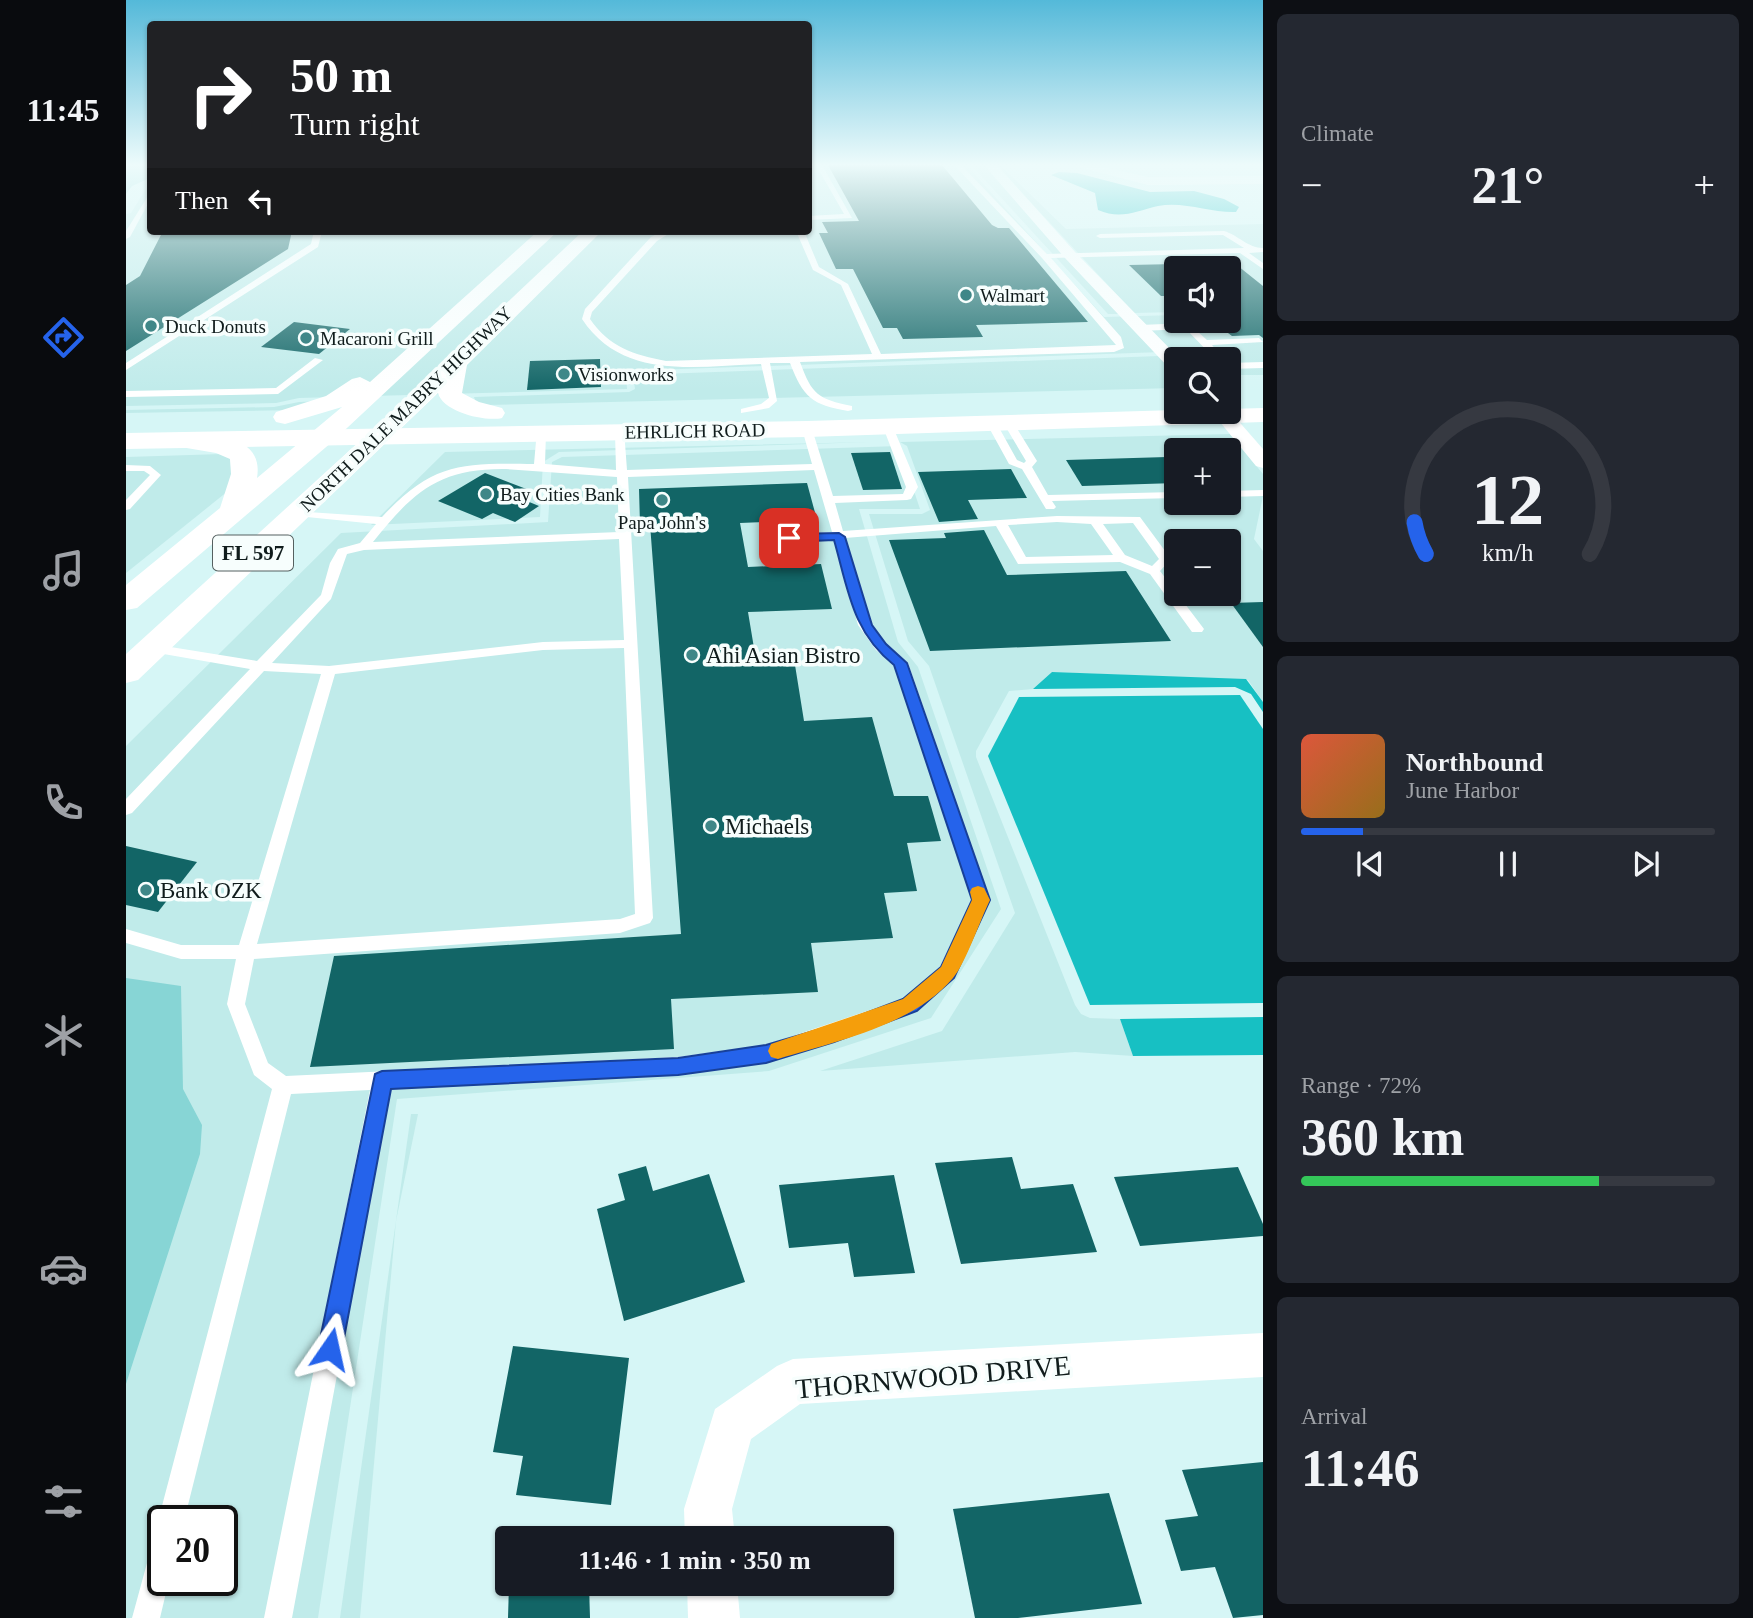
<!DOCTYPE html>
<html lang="en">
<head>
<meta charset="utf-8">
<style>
  body { margin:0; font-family:"Times New Roman",serif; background:#242831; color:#f1f3f6; height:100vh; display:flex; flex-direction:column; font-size:26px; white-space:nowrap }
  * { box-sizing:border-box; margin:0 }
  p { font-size:23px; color:#9ea1a6 }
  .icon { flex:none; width:38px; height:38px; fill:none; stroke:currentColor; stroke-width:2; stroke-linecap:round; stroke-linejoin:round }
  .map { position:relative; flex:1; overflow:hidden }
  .details { display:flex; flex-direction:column; gap:14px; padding:14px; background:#0d0f14; width:490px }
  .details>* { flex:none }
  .top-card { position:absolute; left:21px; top:21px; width:665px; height:214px; border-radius:7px; box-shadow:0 2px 5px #0004; background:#202124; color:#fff; overflow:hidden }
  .controls { position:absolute; left:1038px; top:256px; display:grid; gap:14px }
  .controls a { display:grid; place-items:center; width:77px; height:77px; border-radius:7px; background:#171b24; box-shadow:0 2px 5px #0004; font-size:35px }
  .speed { position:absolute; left:21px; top:1505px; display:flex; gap:14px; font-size:35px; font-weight:700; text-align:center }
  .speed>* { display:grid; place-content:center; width:91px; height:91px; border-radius:50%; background:#171b24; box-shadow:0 2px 5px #0004; line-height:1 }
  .speed .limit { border:4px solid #111; border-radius:10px; background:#fff; color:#111 }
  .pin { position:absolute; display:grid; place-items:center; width:60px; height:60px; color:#fff; margin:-30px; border-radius:14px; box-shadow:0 4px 10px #0006 }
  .me { position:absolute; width:77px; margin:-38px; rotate:11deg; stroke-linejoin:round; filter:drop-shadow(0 0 5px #0008) }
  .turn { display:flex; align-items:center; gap:24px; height:147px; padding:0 28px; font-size:32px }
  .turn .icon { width:91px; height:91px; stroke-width:2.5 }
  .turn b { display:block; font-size:49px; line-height:60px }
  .then { display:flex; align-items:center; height:66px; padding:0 28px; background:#0003; gap:14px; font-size:26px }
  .big { font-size:52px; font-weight:700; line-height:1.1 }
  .details .widget { flex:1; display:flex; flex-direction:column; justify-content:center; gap:10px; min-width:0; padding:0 24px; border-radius:10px; background:#242831 }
  .details .dial { align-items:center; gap:0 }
  .dial svg { height:182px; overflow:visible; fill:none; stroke:#363941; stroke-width:7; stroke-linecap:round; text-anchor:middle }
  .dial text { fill:#f1f3f6; stroke:none }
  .song { display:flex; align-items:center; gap:21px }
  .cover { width:84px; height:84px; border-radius:10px; background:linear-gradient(135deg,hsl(10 70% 55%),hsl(40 70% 35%)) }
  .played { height:7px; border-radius:4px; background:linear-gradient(90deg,#2563eb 15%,#363941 15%) }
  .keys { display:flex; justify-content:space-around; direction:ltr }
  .heat { display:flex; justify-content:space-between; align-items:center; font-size:38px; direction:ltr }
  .charge { height:10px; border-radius:5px; background:linear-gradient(90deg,#34c759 72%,#363941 0) }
  .trip { position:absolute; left:369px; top:1526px; width:399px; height:70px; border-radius:7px; background:#171b24; box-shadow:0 2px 5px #0004; font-weight:700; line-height:70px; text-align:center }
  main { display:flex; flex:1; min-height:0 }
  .tabs { display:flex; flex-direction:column; width:126px; justify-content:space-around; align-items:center; background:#090b0e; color:#9ea1a6 }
  .tabs .icon { width:49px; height:49px }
  .tabs .current { color:#2563eb }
  .tabs b { font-size:32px; color:#f1f3f6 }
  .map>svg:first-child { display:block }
</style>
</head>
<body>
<main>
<nav class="tabs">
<b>11:45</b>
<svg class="icon current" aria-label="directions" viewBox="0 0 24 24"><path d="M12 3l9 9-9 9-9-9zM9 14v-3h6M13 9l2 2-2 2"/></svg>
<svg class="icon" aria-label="music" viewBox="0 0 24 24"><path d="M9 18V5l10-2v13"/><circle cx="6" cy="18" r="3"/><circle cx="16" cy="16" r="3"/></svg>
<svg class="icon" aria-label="phone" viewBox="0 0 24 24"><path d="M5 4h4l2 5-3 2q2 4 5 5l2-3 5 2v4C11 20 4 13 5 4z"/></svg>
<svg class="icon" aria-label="climate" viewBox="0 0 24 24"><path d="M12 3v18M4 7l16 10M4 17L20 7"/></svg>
<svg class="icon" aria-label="car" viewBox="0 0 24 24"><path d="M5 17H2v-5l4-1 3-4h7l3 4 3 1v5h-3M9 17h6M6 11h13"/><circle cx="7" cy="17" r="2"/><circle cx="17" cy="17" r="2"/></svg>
<svg class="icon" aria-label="filters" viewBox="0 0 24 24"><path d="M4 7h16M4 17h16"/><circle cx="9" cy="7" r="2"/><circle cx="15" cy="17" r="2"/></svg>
</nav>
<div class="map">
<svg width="1137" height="1618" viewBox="0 0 1137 1618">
  <rect width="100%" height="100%" fill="#d6f6f6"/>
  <!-- built -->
  <g fill="#c0ebea" fill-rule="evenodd">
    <polygon points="683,165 840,165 978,317 1050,315 1050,320 1102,320 1137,312 1137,375 1103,375 1102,359 1071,359 1063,351 500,371 501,389 173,398 150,403 0,406 0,214 5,213 21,187 24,186 24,231 682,231"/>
    <polygon points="845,165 858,165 993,314 982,314"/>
    <polygon points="870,165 874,165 940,229 1137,224 1137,309 1102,268 1050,268 1050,312 1008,313"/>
    <polygon points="1033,356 1050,374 1050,388 359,405 350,403 348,397 503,392 509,389 507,375"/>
    <polygon points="197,401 169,410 0,413 0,410 148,407 173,402"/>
    <path d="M 1104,434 L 1137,474 L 1137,496 L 1128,539 L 1137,551 L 1137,702 L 1122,680 L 926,672 L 907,689 L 883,691 L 850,751 L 850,757 L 949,1005 L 955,1014 L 964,1018 L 994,1019 L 1007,1056 L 949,1052 L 694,1071 L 816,1031 L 889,913 L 803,666 L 782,641 L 743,514 L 796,514 L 804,510 L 781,446 L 774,442 ZM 1050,450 L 1102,450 L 1102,502 L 1050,502 ZM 1050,541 L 1102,541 L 1102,593 L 1050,593 Z"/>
    <polygon points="744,442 433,452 417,462 414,517 245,525 319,452"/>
    <path d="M 773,446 L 794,509 L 733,509 L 772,642 L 792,667 L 875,909 L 805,1018 L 643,1071 L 271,1099 L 192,1618 L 0,1618 L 0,746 L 215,533 L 422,522 L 426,462 L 436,457 ZM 37,1521 L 96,1521 L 96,1580 L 37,1580 Z"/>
    <polygon points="96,454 104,457 107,487 0,573 0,457"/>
    <polygon points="285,1114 292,1114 270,1221 234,1618 214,1618"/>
  </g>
  <!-- green -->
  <g fill="#87d5d5">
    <polygon points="0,165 24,165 24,178 6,186 0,194"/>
    <polygon points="0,978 55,986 57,1089 76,1125 74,1154 0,1384"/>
  </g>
  <!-- water -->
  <g fill="#17c0c3">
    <path d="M 933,172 L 951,173 L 1024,192 L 1068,191 L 1098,199 L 1113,207 L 1110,212 C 1085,213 1058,201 1032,206 C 1010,211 995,220 972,210 L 969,193 L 925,175 Z"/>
    <polygon points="926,672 1120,679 1137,702 1137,712 1125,694 1109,687 907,689"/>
    <polygon points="1114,695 1137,729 1137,1003 964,1005 862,756 893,697"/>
    <polygon points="1137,1017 1137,1055 1007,1056 994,1019"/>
  </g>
  <!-- building -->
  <g fill="#126566">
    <polygon points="702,165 816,165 866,225 872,228 883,228 962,322 850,325 857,337 777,339 771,328 757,328 727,269 710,269 693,233 702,233 696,222 733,221"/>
    <polygon points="37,231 166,231 162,249 0,351 0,285 14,276"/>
    <polygon points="1102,258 1137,286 1137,338 1133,335 1106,336 1102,333"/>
    <polygon points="1050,264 1050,296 1035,296 1003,265"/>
    <polygon points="168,322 224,329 193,354 135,347"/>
    <polygon points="474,359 475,387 401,390 404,361"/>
    <polygon points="764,452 776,489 737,490 725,453"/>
    <polygon points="1041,457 1050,468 1050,483 956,486 940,460"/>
    <polygon points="885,469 901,498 842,500 852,519 813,522 792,472"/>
    <polygon points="359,473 403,490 391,497 413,506 389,522 367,513 356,519 312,501"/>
    <polygon points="681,483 691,520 614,523 622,567 695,564 706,609 622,612 631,666 669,665 678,721 746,717 768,796 802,796 815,841 781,843 791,891 758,893 767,938 685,943 692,992 545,999 548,1049 184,1067 208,956 555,934 524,524 514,524 513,489"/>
    <polygon points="858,530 881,575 1000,571 1045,641 804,651 763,540 820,538 818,533"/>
    <polygon points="1137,602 1137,647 1105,603"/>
    <polygon points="0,846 71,862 32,912 0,905"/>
    <polygon points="886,1157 895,1189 947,1184 971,1252 835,1264 809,1163"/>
    <polygon points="520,1166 527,1191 583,1174 619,1282 498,1321 471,1209 499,1200 492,1174"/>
    <polygon points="1112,1167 1137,1224 1137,1236 1014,1246 988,1177"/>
    <polygon points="768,1175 789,1273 728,1277 722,1243 663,1248 653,1185"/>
    <polygon points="387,1346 503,1358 485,1505 390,1495 397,1456 367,1452"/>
    <polygon points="1137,1462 1137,1615 1107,1618 1089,1567 1055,1571 1039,1520 1072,1516 1056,1470"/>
    <polygon points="983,1493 1016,1604 892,1618 849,1618 827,1509"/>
    <polygon points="383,1584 463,1584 464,1618 382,1618"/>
  </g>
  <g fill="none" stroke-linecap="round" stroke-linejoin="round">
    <!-- lane -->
    <g fill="#fff" fill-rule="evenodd">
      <polygon points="690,165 696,165 726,218 682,220 682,216 718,214"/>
      <path d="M 828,165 L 835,165 L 921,254 L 1118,248 L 1097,235 L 974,238 L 970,236 L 974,234 L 1098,231 C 1112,235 1122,248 1137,248 L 1137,252 L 1123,253 L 1137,263 L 1137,269 L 1114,253 L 925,258 L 995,337 L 998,348 L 988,352 L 674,362 C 686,395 692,399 726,406 L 726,410 L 722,411 C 686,405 677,397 664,363 L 644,363 L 651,401 L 643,408 L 615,413 L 615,409 L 635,404 L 643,398 L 635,364 C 570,366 497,381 456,319 L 459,309 L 525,237 L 537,231 L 547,231 L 531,241 L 466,312 L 464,319 C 483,347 508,355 540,361 L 746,354 L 715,285 L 687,270 L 670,231 L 678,231 L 693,267 L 722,284 L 755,354 L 990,345 L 916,258 Z"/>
      <polygon points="24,193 24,200 4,237 0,239 0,231"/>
      <polygon points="188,231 196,231 192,247 0,370 0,363 185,244"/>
      <polygon points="1062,323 1081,340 1133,338 1137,342 1086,345 1098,359 1089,359 1060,329 1014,331 1010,328 1014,325"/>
      <polygon points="189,358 197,360 152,394 0,397 0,391 150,388"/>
      <polygon points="1137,362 1137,368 1102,369 1102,363"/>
      <polygon points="866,421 871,424 891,460 898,463 900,461 878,424 887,422 911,461 906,467 922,495 1050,492 1050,498 926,501 930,507 928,509 920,509 896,469 883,464 861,424"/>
      <path d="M 758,425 L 767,427 L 792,487 L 785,499 L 781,500 L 709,503 L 717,531 L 931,516 L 1014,517 L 1045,559 L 1034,571 L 1078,629 L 1076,632 L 1066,632 L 1024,574 L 994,562 L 892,564 L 870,526 L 719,538 L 745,625 L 760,644 L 782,663 L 864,900 L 827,977 L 791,1011 L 708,1041 L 640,1063 L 552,1075 L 264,1089 L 166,1618 L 138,1618 L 244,1090 L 165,1094 L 58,1521 L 37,1521 L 36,1530 L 32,1521 L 146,1089 L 128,1075 L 101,1004 L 110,959 L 55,959 L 0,943 L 0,929 L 55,945 L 113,945 L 195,674 L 138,671 L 6,813 L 0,815 L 0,799 L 124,669 L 26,652 L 19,648 L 26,644 L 131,661 L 195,595 L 204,563 L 212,549 L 234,543 L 250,524 L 171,516 L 165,513 L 167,511 L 256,517 C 307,462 336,463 408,464 L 411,430 L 420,432 L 419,464 L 490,470 L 489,432 L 498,430 L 501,470 L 686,464 L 676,429 L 681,426 L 686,429 L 707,496 L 777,494 L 780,487 L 757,427 ZM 380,469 L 491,477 L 493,532 L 247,542 C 287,492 313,468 380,469 ZM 688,470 L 706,532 L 639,535 L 633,539 L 639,543 L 708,539 L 732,625 L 750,650 L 769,665 L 846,900 L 814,967 L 777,999 L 640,1045 L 552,1057 L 160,1076 L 142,1063 L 119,1004 L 128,959 L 494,933 L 524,923 L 527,918 L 502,477 ZM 931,522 L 965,524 L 987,555 L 900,557 L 882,525 ZM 1007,523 L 1033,559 L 1026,566 L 999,555 L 977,524 ZM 493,539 L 498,640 L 417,642 L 203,666 L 146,663 L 205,599 L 221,554 L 238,550 ZM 498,648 L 509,914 L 494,919 L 131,944 L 209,674 L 417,650 Z"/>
      <polygon points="0,465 24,466 35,475 4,509 0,510 0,500 24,475 18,471 0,471"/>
      <polygon points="1137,490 1137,496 1102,497 1102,491"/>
      <polygon points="37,1539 37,1580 43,1580 34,1618 6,1618 24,1552 28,1543"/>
    </g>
    <!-- street -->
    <g fill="#fff" fill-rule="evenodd">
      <polygon points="858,165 871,165 949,252 1054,359 1050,359 1050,370 1044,369 939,258"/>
      <polygon points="945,165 967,165 1022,177 1137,176 1137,184 1022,185"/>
      <polygon points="1102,409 1137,449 1137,468 1130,466 1085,411 1102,411"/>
      <polygon points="1137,1333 1137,1377 674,1404 625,1439 606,1509 609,1538 559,1538 558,1509 589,1409 651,1366 667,1359"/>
      <polygon points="561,1584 611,1584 614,1618 562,1618"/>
    </g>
    <!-- secondary -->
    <polygon fill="#fff" fill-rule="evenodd" points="1137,408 1137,422 681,437 0,449 0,433 681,421 1050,410 1102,411 1102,409"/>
    <!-- primary -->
    <g fill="#fff" fill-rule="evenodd">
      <path d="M 412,231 L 432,231 L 206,442 L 11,608 L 0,610 L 0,585 L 94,508 L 105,474 L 104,459 L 90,453 L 43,445 L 39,440 L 43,435 C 60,430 107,436 121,447 C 131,455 133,466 131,478 L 216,407 L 159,424 L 150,422 L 147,417 L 150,412 L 200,396 L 226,379 L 234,377 L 244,382 Z"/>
      <path d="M 457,231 L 476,231 L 341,365 L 336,393 L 353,402 L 376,408 L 379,413 L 376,418 C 359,422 317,412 312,393 L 12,680 L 0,683 L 0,654 L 246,430 Z"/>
    </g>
  </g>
  <!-- sky -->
  <linearGradient id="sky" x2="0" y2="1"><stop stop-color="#54b9d9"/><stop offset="0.42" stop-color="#edfbfb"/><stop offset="1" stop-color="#edfbfb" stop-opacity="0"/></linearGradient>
  <rect width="1137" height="392" fill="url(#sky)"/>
  <!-- route -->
  <path fill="#2563eb" stroke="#184099" stroke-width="2" d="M 713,533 L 719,537 L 746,625 L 760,644 L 781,663 L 864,900 L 828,978 L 791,1011 L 708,1042 L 640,1063 L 552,1075 L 265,1089 L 216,1349 L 212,1358 L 204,1361 L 196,1358 L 192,1349 L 249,1074 L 256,1071 L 552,1058 L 640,1045 L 708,1025 L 777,999 L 815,967 L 846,900 L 768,665 C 726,632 722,589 708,540 L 663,542 L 657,538 L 663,534 Z"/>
  <!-- slow -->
  <path fill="#f59e0b" d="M 852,886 L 858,888 L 864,900 C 854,920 840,963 827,978 C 788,1025 708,1042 652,1059 L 645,1057 L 642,1051 L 645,1044 L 777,999 L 815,967 L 846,900 L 844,892 L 846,888 Z"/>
  <!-- markers -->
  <g fill="#3f8788" stroke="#f7fefd" stroke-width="2.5">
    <circle cx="840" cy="295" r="7"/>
    <circle cx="25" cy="326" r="7"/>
    <circle cx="180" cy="338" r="7"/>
    <circle cx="438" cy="374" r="7"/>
    <circle cx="360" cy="494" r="7"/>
    <circle cx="536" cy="500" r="7"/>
    <circle cx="566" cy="655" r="7"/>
    <circle cx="585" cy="826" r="7"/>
    <circle cx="20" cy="890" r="7"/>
  </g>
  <g text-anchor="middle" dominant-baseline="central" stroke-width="7" stroke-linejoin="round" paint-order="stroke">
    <!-- far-poi labels -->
    <g font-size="19" fill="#101c1c" stroke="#f7fefd" text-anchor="start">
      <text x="854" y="295">Walmart</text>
      <text x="39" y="326">Duck Donuts</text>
      <text x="194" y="338">Macaroni Grill</text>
      <text x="452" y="374">Visionworks</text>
      <text x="374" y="494">Bay Cities Bank</text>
      <text x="536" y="522" text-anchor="middle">Papa John's</text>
    </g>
    <!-- far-street labels -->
    <g font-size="19" fill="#101c1c" stroke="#f7fefd">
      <text transform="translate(280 409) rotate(-44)">NORTH DALE MABRY HIGHWAY</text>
      <text transform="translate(569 431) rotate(-1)">EHRLICH ROAD</text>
    </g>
    <!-- shield labels -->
    <rect fill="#f7fefd" stroke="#556060" stroke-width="2" x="87" y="535.5" width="80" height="35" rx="5"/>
    <g font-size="21" font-weight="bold" fill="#101c1c">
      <text x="127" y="553">FL 597</text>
    </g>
    <!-- poi labels -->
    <g font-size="23" fill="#101c1c" stroke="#f7fefd" text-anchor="start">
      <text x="580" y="655">Ahi Asian Bistro</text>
      <text x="599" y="826">Michaels</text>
      <text x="34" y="890">Bank OZK</text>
    </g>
    <!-- near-street labels -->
    <g font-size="28" fill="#101c1c" stroke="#f7fefd">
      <text transform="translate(807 1377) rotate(-5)">THORNWOOD DRIVE</text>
    </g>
  </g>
</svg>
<div class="controls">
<a><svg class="icon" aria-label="sound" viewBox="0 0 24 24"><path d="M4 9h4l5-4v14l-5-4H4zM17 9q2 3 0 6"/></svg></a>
<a><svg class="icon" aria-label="search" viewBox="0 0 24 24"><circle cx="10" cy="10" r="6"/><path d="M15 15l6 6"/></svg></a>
<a>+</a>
<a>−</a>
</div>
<div class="speed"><div class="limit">20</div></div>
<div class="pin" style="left:663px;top:538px;background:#d93025"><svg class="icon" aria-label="arrive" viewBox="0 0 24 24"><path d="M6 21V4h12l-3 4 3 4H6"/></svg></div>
<svg class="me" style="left:204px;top:1349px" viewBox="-20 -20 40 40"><path d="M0-17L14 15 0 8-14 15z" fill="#2563eb" stroke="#fff" stroke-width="4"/></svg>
<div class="trip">11:46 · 1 min · 350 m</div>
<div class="top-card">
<div class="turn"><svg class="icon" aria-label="right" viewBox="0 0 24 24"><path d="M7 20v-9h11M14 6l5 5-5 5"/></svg><div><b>50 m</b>Turn right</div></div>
<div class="then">Then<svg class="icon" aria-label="left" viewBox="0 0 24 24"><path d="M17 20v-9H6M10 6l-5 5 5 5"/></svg></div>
</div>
</div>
<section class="details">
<div class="widget"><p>Climate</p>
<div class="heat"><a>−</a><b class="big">21°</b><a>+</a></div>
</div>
<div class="widget dial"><svg viewBox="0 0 100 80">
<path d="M14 69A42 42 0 1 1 86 69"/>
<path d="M14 69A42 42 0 0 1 9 55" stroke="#2563eb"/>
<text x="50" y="56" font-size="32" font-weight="700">12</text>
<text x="50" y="72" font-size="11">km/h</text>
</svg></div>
<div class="widget">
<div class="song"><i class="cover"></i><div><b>Northbound</b><p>June Harbor</p></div></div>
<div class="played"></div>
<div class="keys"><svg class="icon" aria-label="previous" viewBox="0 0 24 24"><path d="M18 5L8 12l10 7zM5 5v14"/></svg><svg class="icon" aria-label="pause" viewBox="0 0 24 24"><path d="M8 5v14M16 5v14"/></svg><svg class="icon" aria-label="next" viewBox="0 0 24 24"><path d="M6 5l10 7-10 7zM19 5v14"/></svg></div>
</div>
<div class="widget"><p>Range · 72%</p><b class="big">360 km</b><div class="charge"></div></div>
<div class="widget"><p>Arrival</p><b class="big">11:46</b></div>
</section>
</main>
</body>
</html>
